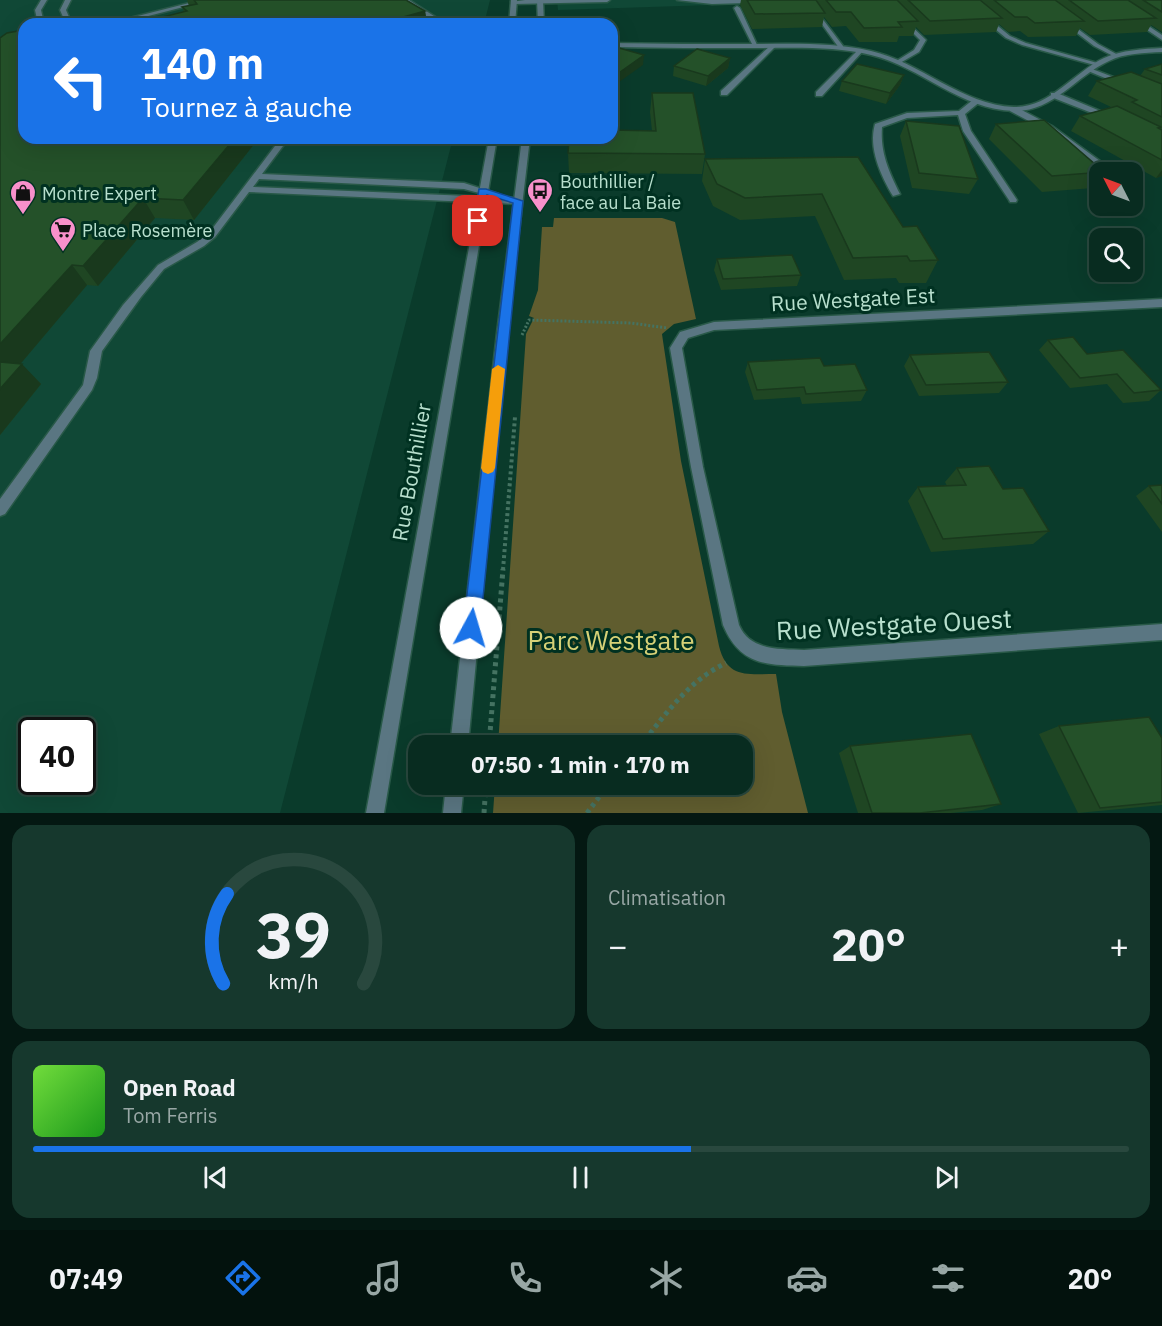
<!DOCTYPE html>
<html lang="fr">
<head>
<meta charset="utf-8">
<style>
  body { margin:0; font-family:"IBM Plex Sans",sans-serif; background:#16382d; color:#f1f3f6; height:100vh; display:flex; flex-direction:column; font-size:22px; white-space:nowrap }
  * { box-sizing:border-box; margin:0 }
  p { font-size:20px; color:#98a7a5 }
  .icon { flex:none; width:33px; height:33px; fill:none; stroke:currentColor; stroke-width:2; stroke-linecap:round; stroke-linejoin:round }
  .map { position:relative; height:813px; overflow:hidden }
  .sheet { display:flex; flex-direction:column; gap:12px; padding:12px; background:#041812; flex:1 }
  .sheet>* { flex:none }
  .hud { position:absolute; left:18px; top:18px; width:600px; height:126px; border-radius:18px; box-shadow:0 6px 24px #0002,0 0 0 2px #29483e; background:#1a73e8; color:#fff; overflow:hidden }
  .needle { width:39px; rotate:312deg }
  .tools { position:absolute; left:1089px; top:162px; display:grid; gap:12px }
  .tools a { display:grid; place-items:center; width:54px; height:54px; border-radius:12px; background:#082c20; box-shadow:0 6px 24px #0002,0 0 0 2px #29483e; font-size:30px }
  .speed { position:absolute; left:18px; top:717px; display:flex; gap:12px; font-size:30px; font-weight:700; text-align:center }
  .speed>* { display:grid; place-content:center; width:78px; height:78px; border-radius:50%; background:#082c20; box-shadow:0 6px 24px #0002,0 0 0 2px #29483e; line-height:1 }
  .speed .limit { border:3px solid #111; border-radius:9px; background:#fff; color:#111 }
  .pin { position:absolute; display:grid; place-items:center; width:51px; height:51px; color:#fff; margin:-26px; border-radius:12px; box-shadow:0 3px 9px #0006 }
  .me { position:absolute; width:66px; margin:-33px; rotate:6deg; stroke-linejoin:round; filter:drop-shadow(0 0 4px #0008) }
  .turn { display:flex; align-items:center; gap:21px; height:126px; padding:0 24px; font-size:27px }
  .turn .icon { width:78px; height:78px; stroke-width:2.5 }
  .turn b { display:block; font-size:42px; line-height:51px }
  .big { font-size:45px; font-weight:800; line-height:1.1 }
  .sheet .widget { flex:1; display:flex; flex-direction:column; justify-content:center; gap:9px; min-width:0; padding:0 21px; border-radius:18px; background:#16382d }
  .sheet .dial { align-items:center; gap:0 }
  .dial svg { height:156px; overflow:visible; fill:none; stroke:#29483e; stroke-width:7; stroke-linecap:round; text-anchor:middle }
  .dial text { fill:#f1f3f6; stroke:none }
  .song { display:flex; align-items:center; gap:18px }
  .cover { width:72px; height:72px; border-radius:9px; background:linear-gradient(135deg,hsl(100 70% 55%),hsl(120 70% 35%)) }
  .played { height:6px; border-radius:3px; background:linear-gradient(90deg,#1a73e8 60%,#29483e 60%) }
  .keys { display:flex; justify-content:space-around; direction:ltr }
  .heat { display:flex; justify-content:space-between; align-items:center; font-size:33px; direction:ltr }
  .sheet .tiles { flex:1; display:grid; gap:12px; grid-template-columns:1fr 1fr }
  .widget:last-child { grid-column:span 2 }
  .trip { position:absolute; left:408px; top:735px; width:345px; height:60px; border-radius:18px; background:#082c20; box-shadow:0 6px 24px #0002,0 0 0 2px #29483e; font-weight:800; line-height:60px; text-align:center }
  .tabs { display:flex; height:96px; justify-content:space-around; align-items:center; background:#03120d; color:#98a7a5 }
  .tabs .icon { width:42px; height:42px }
  .tabs .selected { color:#1a73e8 }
  .tabs b { font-size:27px; color:#f1f3f6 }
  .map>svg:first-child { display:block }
</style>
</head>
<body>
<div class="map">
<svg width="1162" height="813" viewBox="0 0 1162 813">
  <rect width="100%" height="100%" fill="#0a3b2b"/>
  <!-- built -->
  <g fill="#104836" fill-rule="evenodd">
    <path d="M 0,0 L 490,0 L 484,24 L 24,24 L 24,138 L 453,138 L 280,813 L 0,813 ZM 32,730 L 82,730 L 82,782 L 32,782 Z"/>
    <polygon points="557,0 865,0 558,10"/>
  </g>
  <!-- green -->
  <path fill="#605d2f" d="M 554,218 L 662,218 L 675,222 L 696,319 L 674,324 L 662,334 L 663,341 L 681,461 L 719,646 C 727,679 748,674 776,674 L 782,712 L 808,813 L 493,813 L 495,785 L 742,784 L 742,746 L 498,745 L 526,334 L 534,318 L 529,316 L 538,290 L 542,227 L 553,227 Z"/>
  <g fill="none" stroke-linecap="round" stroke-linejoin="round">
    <defs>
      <g id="service">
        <polygon points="41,0 47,0 41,10 44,24 38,24 35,10"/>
        <polygon points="65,0 71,0 66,10 72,24 66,24 60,10"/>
        <polygon points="201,0 211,0 117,24 106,24"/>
        <polygon points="402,0 409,0 437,18 439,24 433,24 432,20"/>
        <polygon points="610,0 607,2 514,4 511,2 525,0"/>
        <polygon points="677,0 783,0 780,2 712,4"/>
        <polygon points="737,6 740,8 758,47 753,46 734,8"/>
        <polygon points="811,9 815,9 843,46 843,48 839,48"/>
        <polygon points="984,18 988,18 1010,36 1026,43 1101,64 1098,66 1022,45 1006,38 984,20"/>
        <polygon points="904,19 926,40 919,52 900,63 897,61 898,60 914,50 920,40 902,22"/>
        <polygon points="1134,19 1138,19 1162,35 1162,40 1134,21"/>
        <polygon points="1066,20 1098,44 1120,56 1115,57 1094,46 1064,23"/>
        <polygon points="771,45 776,46 727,95 721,95 721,91"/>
        <polygon points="858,50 863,51 822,96 816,96 816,92"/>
        <polygon points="1088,69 1092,69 1129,83 1122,85 1088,71"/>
        <polygon points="1051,93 1057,93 1117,118 1110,120 1051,97"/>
        <path d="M 974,99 L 981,101 L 965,114 L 971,131 L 1017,200 L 1016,202 L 1010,202 L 1009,200 L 963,131 L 958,115 L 907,118 L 882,127 C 880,152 889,172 900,194 L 893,196 C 881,176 868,148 875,124 L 907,113 L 959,111 Z"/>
        <polygon points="1010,107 1016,107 1052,126 1115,172 1106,172 1046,130 1010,111"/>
        <polygon points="281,138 289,138 262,174 464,183 498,194 494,197 464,189 259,179 253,187 518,198 522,201 518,204 249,192 215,237 204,246 164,269 141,297 102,351 97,378 92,390 5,514 0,516 0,499 83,385 90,351 123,305 158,265 197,242 209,233"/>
        <polygon points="1132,186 1139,188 1139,192 1132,192"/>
      </g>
      <g id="minor">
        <path d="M 612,43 C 659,44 706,44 753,44 C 792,44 832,42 871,51 C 920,62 962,105 1014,107 C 1050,108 1074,72 1104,58 C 1122,50 1143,49 1162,48 L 1162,52 C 1144,53 1125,53 1109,61 C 1076,76 1053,112 1014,111 C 961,110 921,67 871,55 C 834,46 795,48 758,48 C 709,48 661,48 612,47 Z"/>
        <path d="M 1162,299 L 1162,307 L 714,330 L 688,338 L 682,348 L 703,467 L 739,625 C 750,651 780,649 804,650 L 1162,624 L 1162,640 L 804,666 C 765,665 740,665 723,625 L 691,467 L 670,348 L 680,332 L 714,322 Z"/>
      </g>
      <g id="tertiary">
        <polygon points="511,0 517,0 515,24 509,24"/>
        <polygon points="537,0 543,0 544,24 538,24"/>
        <polygon points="489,138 497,138 384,813 366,813"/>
        <polygon points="522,138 530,138 507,333 468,746 450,746 497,333"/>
        <polygon points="446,784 464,784 461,813 443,813"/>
      </g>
    </defs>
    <!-- service casing -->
    <use href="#service" stroke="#295948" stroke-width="3"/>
    <!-- minor casing -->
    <use href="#minor" stroke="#295948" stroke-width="3"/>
    <!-- tertiary casing -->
    <use href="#tertiary" stroke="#295948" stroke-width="3"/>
    <!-- path-far2 -->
    <polyline stroke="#457362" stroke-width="3" stroke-dasharray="2 2" stroke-linecap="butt" points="522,335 529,320 631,323 667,328"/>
    <!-- path-far1 -->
    <polyline stroke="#457362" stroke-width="4" stroke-dasharray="3 3" stroke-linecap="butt" points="503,570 515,417"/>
    <!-- path -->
    <g stroke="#457362" stroke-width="5" stroke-dasharray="4 4" stroke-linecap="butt">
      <polyline points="489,746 503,569"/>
      <path d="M 640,746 C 666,714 688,681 726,663"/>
      <polyline points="484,813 486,784"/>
      <polyline points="587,813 609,784"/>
    </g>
    <!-- service -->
    <use href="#service" fill="#5a7682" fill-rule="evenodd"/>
    <!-- minor -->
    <use href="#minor" fill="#5a7682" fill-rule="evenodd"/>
    <!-- tertiary -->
    <use href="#tertiary" fill="#5a7682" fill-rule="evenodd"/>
  </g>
  <!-- wall -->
  <g fill="#1f4623">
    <polygon points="187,0 406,0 425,11 427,24 135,24 184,12 182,7 189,6"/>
    <polygon points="741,0 1162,0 1162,32 1151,25 1147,32 1090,35 1080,28 1076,36 1028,37 1020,31 1008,32 999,24 996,32 924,35 916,27 913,36 899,36 897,42 859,42 846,26 832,27 824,17 822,27 752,29 740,5"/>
    <polygon points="0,38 24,138 259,138 194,220 155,218 98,286 87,285 20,364 41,384 0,435"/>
    <polygon points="730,58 728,68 706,86 673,76 674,66"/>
    <polygon points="1162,64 1162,176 1156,178 1071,131 1080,116 1111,107 1088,96 1097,81 1140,76 1145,69"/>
    <polygon points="904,75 900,85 886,104 839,91 842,81"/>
    <polygon points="652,93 705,154 702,174 569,173 568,153 652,131 650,112"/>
    <polygon points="906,121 978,179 969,194 912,188 900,136"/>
    <polygon points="996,124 1100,172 1100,179 1093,188 1042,192 989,139"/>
    <polygon points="858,157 903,227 938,260 926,283 899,283 896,278 844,280 815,216 740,220 713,206 702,181 705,159"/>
    <polygon points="717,259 801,275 797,286 721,290 714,270"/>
    <polygon points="1048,340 1087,354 1161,390 1149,401 1123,403 1107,384 1070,388 1039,350"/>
    <polygon points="910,355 1008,382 999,393 919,396 904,366"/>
    <polygon points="748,362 824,366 867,390 861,401 802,404 800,397 754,400 745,372"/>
    <polygon points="957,468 1003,489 1049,531 1033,544 931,552 908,501 918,487 947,486 945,482"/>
    <polygon points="1162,485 1162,532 1136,496 1149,486"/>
    <polygon points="1059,726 1162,738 1162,805 1078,813 1039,734"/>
    <polygon points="850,746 1001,804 982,810 951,813 858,813 839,753"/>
  </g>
  <!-- shaded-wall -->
  <g fill="#19391d">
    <polygon points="425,11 427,24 378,24"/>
    <polygon points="644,55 643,65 612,87 613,77"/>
    <polygon points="730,58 728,68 706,86 708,76"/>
    <polygon points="904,75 900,85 886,104 890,93"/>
    <polygon points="235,138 259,138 194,220 183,200"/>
    <polygon points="1162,170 1162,176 1156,178"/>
    <polygon points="143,198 155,218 98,286 83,266"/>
    <polygon points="72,265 87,285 6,381 0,376 0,344"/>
    <polygon points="22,364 41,384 0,435 0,389"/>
  </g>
  <!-- building -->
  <g fill="#245129" stroke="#19391d" stroke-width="1.5">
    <polygon points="194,0 406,0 425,11 378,24 135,24 187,11 182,7 197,4"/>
    <polygon points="747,0 816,0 825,13 755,14"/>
    <polygon points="826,0 897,0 918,21 898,22 902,27 864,28 851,12 836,12"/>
    <polygon points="908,0 980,0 1002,18 930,21"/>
    <polygon points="994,0 1055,0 1084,21 1035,23 1027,17 1015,17"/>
    <polygon points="1069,0 1128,0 1156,18 1098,21"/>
    <polygon points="1143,0 1162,0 1162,12"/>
    <polygon points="24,30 24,138 235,138 183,200 143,198 83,266 72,265 0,344 0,38 7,33"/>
    <polygon points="612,46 644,55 613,77"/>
    <polygon points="697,49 730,58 708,76 674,66"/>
    <polygon points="857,64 904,75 890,93 842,81"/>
    <polygon points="1162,64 1162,75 1145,69"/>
    <polygon points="1131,72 1162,84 1162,117 1132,102 1137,100 1097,81"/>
    <polygon points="652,93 693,93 705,154 568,153 569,138 612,138 612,130 656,131"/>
    <polygon points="1117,106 1161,127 1158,128 1162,130 1162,160 1080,116"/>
    <polygon points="1044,120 1104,172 1052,176 996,124"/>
    <polygon points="906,121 959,126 978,179 919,173"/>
    <polygon points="858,157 903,227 917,226 938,260 910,261 907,256 853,258 822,194 745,198 717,184 705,159"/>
    <polygon points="792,255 801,275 723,279 717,259"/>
    <polygon points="1073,337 1087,354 1123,350 1161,390 1134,393 1117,374 1080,378 1048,340"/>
    <polygon points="989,352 1008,382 926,385 910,355"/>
    <polygon points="820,358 824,366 855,364 867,390 806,394 804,387 757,390 748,362"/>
    <polygon points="0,362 22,364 0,389"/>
    <polygon points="989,466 1003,489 1023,488 1049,531 943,539 918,487 966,485 957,468"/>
    <polygon points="1162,485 1162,504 1149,486"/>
    <polygon points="1149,717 1162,738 1162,802 1100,808 1059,726"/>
    <polygon points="971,734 1001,804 920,813 872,813 850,746"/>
  </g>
  <!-- route -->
  <polygon fill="#1a73e8" stroke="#114b97" stroke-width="1.5" points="479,189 486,189 523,201 480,628 478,634 471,637 465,634 463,628 513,203 487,195 483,221 474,223 473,221"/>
  <!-- slow -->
  <polygon fill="#f59e0b" points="498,365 505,369 495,468 493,472 488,474 483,472 481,468 492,369"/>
  <!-- icons -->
  <defs>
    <symbol id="bus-pin" viewBox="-11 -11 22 30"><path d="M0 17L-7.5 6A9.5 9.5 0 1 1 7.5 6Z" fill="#f890cb" stroke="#003121"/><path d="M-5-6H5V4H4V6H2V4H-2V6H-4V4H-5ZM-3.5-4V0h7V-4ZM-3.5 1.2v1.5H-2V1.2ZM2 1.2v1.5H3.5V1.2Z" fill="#111"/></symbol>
    <symbol id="shop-pin" viewBox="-11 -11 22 30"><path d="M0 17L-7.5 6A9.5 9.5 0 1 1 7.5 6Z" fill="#f890cb" stroke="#003121"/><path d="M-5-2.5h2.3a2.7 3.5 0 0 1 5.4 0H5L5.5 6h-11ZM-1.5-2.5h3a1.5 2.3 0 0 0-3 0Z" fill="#111"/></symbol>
    <symbol id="supermarket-pin" viewBox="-11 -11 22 30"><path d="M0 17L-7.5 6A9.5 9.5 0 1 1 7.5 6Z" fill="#f890cb" stroke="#003121"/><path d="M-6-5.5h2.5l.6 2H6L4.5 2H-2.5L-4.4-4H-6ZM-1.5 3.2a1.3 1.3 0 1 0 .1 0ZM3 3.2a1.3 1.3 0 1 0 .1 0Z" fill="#111"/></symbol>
  </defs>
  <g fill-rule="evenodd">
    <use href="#bus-pin" x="525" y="176" width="30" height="40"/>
    <use href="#shop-pin" x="8" y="178" width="30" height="40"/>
    <use href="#supermarket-pin" x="48" y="215" width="30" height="40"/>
  </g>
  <g text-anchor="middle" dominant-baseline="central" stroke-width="6" stroke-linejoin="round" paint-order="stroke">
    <!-- far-poi labels -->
    <g font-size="18" fill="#b8e0ce" stroke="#003121" text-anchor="start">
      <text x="560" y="181">Bouthillier /<tspan x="560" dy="21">face au La Baie</tspan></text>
      <text x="42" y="193">Montre Expert</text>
      <text x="82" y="230">Place Rosemère</text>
    </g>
    <!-- street labels -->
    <g font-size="21" fill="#b8e0ce" stroke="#003121">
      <text transform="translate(853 299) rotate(-3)">Rue Westgate Est</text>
      <text transform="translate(411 472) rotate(-80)">Rue Bouthillier</text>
    </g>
    <!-- near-street labels -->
    <g font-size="26" fill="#b8e0ce" stroke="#003121">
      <text transform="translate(894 624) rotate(-3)">Rue Westgate Ouest</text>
    </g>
    <!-- near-park labels -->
    <g font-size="26" fill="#d6d177" stroke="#003121">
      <text x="611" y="640">Parc Westgate</text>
    </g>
  </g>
</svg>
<div class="tools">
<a><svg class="needle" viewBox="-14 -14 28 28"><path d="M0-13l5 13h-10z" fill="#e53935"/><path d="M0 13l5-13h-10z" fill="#98a7a5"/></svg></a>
<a><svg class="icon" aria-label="search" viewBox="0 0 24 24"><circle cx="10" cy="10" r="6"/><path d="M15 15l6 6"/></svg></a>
</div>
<div class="speed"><div class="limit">40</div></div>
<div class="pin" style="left:478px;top:221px;background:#d93025"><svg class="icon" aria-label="arrive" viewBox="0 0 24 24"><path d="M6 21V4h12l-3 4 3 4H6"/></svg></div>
<svg class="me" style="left:471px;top:628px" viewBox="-20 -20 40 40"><circle r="19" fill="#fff"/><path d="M0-13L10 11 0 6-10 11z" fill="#1a73e8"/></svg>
<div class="trip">07:50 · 1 min · 170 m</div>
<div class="hud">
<div class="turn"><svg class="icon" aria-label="left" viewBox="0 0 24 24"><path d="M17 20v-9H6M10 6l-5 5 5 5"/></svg><div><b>140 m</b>Tournez à gauche</div></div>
</div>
</div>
<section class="sheet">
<div class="tiles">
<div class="widget dial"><svg viewBox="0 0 100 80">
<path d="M14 69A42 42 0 1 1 86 69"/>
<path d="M14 69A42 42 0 0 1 16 23" stroke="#1a73e8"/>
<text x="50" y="56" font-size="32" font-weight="700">39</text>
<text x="50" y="72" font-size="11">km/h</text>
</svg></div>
<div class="widget"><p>Climatisation</p>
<div class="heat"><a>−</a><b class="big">20°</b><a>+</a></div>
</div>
<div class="widget">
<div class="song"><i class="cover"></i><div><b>Open Road</b><p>Tom Ferris</p></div></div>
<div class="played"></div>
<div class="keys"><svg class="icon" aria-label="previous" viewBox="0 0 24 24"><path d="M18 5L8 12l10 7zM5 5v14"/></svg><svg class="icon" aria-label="pause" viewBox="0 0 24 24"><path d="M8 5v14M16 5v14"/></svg><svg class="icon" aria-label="next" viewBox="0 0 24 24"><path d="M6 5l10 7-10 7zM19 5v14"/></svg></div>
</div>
</div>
</section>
<nav class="tabs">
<b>07:49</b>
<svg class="icon selected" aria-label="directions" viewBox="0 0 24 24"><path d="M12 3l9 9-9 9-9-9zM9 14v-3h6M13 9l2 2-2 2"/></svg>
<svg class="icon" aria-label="music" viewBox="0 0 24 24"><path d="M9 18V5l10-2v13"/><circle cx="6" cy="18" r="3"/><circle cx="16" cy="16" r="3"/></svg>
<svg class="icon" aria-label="phone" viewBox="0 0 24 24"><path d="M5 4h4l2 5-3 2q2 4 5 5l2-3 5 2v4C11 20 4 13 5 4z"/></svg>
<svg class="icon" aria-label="climate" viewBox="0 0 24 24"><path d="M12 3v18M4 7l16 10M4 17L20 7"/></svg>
<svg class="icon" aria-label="car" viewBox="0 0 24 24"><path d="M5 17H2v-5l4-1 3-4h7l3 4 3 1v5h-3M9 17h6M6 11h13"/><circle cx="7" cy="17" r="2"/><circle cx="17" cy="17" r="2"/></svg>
<svg class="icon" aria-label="filters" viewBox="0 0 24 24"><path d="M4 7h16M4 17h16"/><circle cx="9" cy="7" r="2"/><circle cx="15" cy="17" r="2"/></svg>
<b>20°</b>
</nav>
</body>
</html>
